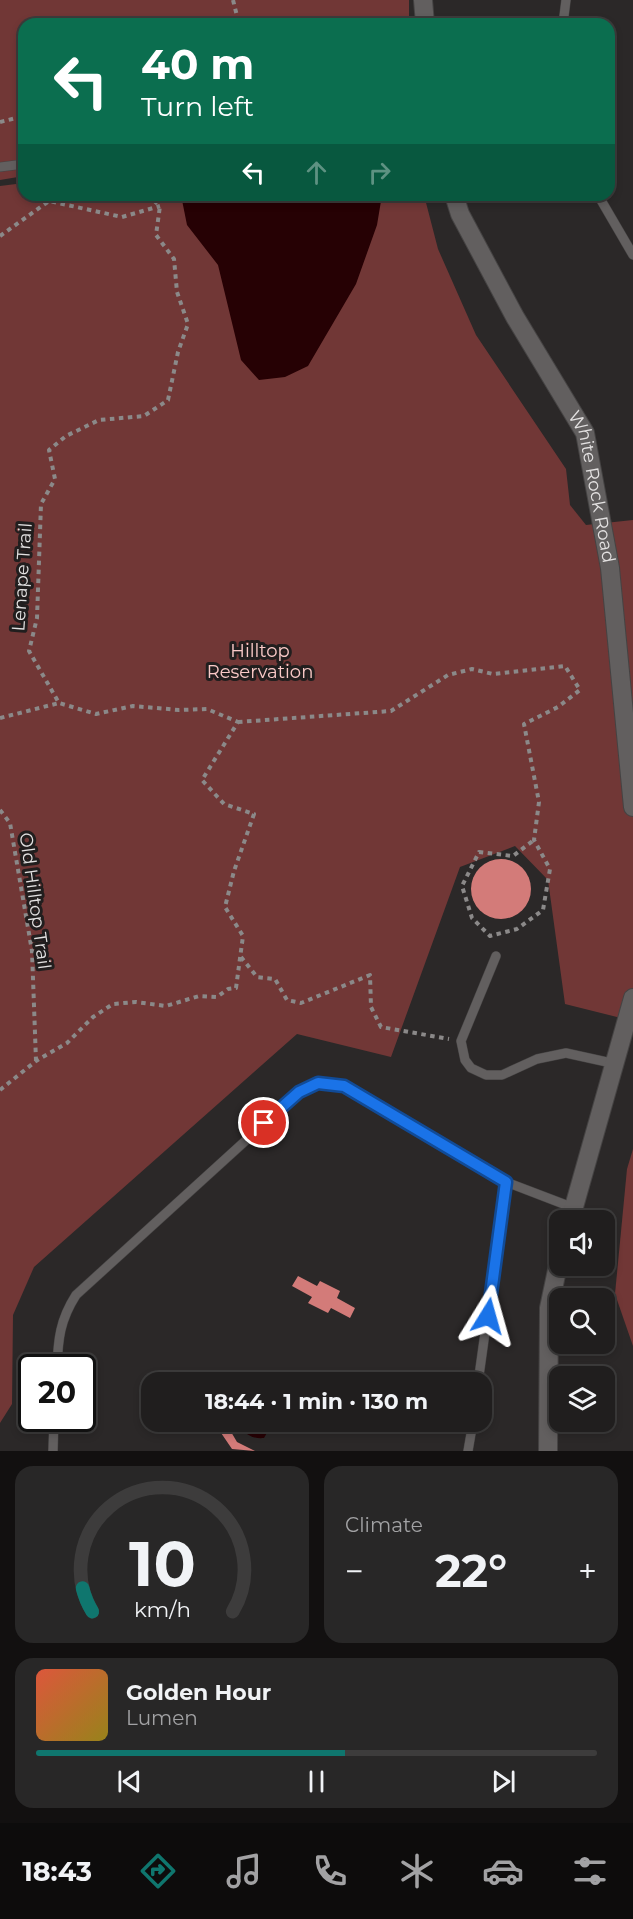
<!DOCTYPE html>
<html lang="en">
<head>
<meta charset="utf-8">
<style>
  body { margin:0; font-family:Montserrat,sans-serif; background:#282727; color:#f1f3f6; height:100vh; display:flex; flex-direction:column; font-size:22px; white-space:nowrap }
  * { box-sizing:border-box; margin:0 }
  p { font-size:20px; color:#a2a2a4 }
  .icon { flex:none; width:33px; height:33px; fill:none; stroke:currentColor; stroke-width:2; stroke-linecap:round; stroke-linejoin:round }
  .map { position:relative; height:1451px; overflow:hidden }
  .sheet { display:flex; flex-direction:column; gap:15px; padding:15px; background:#121010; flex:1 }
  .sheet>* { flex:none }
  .hud { position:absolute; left:18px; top:18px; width:597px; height:183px; border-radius:18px; box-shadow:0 3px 9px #0003,0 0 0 2px #3d3c3c; background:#0b6e4f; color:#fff; overflow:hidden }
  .fabs { position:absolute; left:549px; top:1210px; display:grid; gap:12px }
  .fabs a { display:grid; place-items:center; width:66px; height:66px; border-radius:12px; background:#201e1e; box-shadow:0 3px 9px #0003,0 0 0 2px #3d3c3c; font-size:30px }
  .speed { position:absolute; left:18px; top:1354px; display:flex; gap:12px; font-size:30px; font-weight:700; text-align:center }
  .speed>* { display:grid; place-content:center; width:78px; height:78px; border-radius:50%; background:#201e1e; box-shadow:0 3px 9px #0003,0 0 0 2px #3d3c3c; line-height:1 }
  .speed .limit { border:3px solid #111; border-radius:9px; background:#fff; color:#111 }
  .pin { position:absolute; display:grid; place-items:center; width:51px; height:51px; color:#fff; margin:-26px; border:3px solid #fff; border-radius:50%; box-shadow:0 2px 6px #0007 }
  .me { position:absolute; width:66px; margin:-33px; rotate:8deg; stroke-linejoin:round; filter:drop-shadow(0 0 4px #0008) }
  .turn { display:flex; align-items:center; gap:21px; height:126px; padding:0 24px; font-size:27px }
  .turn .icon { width:78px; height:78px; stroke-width:2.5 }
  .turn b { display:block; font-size:42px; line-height:51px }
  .lanes { display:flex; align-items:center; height:57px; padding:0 24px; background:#0003; justify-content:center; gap:30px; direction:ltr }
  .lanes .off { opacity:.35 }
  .big { font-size:45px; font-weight:700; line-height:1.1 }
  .sheet .card { flex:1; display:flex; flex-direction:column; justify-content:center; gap:9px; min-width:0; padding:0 21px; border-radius:18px; background:#282727 }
  .sheet .dial { align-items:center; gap:0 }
  .dial svg { height:156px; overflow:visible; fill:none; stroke:#3d3c3c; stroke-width:7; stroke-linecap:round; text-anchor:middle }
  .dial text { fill:#f1f3f6; stroke:none }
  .song { display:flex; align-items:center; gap:18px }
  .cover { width:72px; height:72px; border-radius:9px; background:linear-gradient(135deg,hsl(10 70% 55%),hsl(50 70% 35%)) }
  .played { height:6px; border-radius:3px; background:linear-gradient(90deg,#0f766e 55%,#3d3c3c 55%) }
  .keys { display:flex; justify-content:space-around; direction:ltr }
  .heat { display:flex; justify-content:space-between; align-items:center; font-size:33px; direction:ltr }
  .sheet .tiles { flex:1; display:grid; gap:15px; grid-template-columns:1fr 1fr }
  .card:last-child { grid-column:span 2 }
  .trip { position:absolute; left:141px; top:1372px; width:351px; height:60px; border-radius:18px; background:#201e1e; box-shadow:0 3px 9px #0003,0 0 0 2px #3d3c3c; font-weight:700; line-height:60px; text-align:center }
  .menu { display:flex; height:96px; justify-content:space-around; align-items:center; background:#0d0c0c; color:#a2a2a4 }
  .menu .icon { width:42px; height:42px }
  .menu .on { color:#0f766e }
  .menu b { font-size:27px; color:#f1f3f6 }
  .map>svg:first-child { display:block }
</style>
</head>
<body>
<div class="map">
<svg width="633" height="1451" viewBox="0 0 633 1451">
  <rect width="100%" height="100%" fill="#2b2828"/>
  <!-- green -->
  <g fill="#713736">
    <polygon points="0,0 409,0 409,24 24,24 24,176 0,180"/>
    <polygon points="24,183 24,195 424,195 438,249 476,335 566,469 570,505 586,525 633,520 633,1021 565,1004 548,880 515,846 460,867 391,1057 297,1034 34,1267 13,1315 12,1404 0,1423 0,186"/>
    <polygon points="633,1149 633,1346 615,1294 627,1169"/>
  </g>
  <!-- water -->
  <g fill="#260104">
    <polygon points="181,195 382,195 377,225 356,284 308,366 285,377 259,380 241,360 218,265 187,225"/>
    <path d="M 241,1422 L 273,1422 L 264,1438 C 253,1439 245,1435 239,1425 Z"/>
  </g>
  <!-- building -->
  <g fill="#d37b79">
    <circle cx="501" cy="889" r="30"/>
    <polygon points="298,1276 317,1286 320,1281 340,1291 337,1298 355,1308 350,1318 331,1308 328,1313 308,1303 312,1297 292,1286"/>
    <polygon points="227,1425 237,1442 255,1451 232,1449 217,1427"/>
  </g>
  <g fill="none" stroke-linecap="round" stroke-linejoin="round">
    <defs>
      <g id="lane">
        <polyline points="563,24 566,0"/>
        <polyline points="0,167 24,164"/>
        <polyline points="598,195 633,255"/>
        <polyline points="496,956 461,1041 465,1060 471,1068 486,1075 502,1075 537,1059 566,1053 616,1064"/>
        <path d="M 57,1368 C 58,1339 60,1320 76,1295 L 299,1092 L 318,1083 L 344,1086 L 506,1182 L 574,1208"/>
        <polyline points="478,1383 506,1182"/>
        <polyline points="53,1451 54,1419"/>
        <polyline points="468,1451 473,1422"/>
      </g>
      <g id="street">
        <polyline points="423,0 425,24"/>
        <path id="s1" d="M 454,195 L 460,214 L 515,317 L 585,433 L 610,568 L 633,807"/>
        <polyline points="570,1221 633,998"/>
        <polyline points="548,1451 549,1308 560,1256"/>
      </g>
    </defs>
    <!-- lane casing -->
    <use href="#lane" stroke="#454343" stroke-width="10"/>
    <!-- street casing -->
    <use href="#street" stroke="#454343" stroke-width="20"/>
    <!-- path -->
    <g stroke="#8b8989" stroke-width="4" stroke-dasharray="4.5 4.5" stroke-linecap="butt">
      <polyline points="233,0 239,24"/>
      <polyline points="0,122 24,116"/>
      <polyline points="147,195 159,205"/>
      <polyline points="0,236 49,201 122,217 160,206"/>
      <polyline points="0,718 59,703"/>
      <polyline points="238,722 391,711 448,675 472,669 493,674 565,666 580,690 558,707 524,724 539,802 534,840 550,869 543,910 517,929 490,936 472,918 462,886 479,852 513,856 534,840"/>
      <polyline points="0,810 10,823 32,951 36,1061"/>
      <polyline points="241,957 257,977 275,979 287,1000 301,1003 370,975 371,1007 381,1027 449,1039"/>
      <polyline points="0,1090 36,1061 67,1043 93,1017 113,1004 136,1002 166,1006 199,996 217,997 228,989 236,988 243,936 225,907 234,871 254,814 224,804 202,780 238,722 207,709 179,710 133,706 96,714 59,703 29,651 37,618 41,504 55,479 49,450 66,436 99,420 144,416 168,400 178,352 188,324 177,292 174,259 156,235 160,206"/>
    </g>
    <!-- lane -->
    <use href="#lane" stroke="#625f5f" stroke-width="9"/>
    <!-- street -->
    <use href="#street" stroke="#625f5f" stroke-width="18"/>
  </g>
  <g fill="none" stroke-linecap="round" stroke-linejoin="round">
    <defs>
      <polyline id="route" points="264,1123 299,1092 318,1083 344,1086 506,1182 488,1316"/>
    </defs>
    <!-- route casing -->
    <use href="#route" stroke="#114b97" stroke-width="15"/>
    <!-- route -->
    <use href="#route" stroke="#1a73e8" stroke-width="10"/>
  </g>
  <g text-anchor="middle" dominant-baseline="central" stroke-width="6" stroke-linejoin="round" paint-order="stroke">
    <!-- street labels -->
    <g font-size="18" fill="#e3e1e1" stroke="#211e1e">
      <text stroke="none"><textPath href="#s1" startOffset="326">White Rock Road</textPath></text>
      <text transform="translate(22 577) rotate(-86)">Lenape Trail</text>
      <text transform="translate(35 901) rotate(82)">Old Hilltop Trail</text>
    </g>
    <!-- park labels -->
    <g font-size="18" fill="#fbcac8" stroke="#211e1e">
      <text x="260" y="651">Hilltop<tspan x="260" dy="21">Reservation</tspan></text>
    </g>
  </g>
</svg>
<div class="fabs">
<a><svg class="icon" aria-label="sound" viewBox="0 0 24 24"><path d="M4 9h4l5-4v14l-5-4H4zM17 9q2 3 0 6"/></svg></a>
<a><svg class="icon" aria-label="search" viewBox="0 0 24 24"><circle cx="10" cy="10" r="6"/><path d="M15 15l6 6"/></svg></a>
<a><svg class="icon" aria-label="layers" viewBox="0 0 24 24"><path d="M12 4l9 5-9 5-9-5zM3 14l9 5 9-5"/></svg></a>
</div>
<div class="speed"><div class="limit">20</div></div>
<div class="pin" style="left:264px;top:1123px;background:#d93025"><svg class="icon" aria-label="arrive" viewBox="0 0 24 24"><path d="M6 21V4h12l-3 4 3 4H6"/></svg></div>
<svg class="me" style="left:488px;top:1316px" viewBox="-20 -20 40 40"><path d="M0-17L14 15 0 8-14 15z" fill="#1a73e8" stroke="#fff" stroke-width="4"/></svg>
<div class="trip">18:44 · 1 min · 130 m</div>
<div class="hud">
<div class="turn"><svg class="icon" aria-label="left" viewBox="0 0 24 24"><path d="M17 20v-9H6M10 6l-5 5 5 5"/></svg><div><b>40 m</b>Turn left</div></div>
<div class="lanes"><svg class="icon" aria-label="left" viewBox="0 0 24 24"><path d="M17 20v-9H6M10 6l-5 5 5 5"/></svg><svg class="icon off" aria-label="ahead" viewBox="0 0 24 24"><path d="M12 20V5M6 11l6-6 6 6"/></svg><svg class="icon off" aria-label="right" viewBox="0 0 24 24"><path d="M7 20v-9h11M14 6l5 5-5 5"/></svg></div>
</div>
</div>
<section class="sheet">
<div class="tiles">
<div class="card dial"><svg viewBox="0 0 100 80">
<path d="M14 69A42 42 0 1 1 86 69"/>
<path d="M14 69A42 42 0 0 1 9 57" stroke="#0f766e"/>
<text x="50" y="56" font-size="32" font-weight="700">10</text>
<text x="50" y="72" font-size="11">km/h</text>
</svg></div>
<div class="card"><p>Climate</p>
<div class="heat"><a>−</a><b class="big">22°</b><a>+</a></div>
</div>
<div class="card">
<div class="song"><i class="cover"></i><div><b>Golden Hour</b><p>Lumen</p></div></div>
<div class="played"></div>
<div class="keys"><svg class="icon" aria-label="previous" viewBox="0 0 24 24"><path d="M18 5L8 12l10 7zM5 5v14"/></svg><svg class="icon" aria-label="pause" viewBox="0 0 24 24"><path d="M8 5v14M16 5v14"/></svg><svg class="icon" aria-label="next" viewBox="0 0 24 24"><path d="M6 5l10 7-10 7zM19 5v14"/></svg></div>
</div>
</div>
</section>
<nav class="menu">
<b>18:43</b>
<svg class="icon on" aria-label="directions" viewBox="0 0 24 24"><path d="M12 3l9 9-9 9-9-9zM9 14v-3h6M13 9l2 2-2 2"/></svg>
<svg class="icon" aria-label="music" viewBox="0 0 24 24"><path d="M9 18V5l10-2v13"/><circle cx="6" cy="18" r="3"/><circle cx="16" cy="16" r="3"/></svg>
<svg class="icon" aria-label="phone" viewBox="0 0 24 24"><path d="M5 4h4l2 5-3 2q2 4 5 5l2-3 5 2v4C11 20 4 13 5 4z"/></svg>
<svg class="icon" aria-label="climate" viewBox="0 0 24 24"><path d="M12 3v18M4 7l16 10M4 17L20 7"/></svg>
<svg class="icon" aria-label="car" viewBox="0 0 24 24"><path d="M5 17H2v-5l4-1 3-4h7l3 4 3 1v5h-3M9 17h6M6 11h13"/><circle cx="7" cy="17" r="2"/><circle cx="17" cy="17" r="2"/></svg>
<svg class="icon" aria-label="filters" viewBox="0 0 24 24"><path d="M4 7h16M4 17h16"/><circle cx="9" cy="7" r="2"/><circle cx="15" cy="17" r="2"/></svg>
</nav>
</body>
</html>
